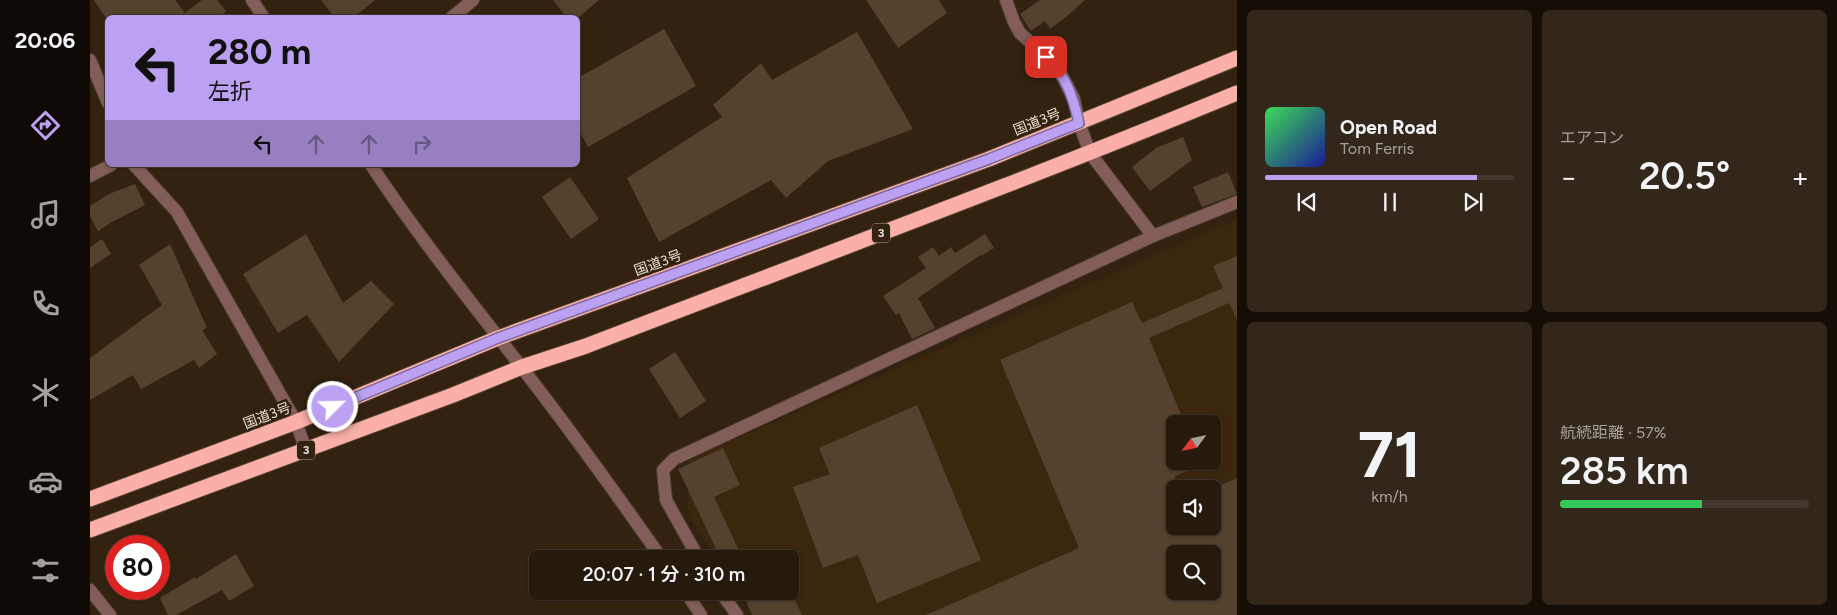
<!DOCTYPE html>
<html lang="ja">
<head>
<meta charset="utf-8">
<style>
  body { margin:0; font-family:Figtree,"Noto Sans JP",sans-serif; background:#32271a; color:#f1f3f6; height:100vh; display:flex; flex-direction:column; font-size:19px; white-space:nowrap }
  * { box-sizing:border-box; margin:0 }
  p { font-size:16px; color:#a4a19d }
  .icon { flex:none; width:28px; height:28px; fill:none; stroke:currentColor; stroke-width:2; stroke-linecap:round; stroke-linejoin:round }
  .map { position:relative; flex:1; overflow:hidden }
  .panel { display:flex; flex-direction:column; gap:10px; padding:10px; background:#150e07; width:600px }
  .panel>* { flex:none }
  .banner { position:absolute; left:15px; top:15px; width:475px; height:152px; border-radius:8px; box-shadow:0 1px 4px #0004,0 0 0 1px #42382d; background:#bca0f2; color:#111; overflow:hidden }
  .needle { width:32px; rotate:237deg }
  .tools { position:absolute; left:1076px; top:415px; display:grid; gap:10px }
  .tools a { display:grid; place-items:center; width:55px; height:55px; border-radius:8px; background:#261a0c; box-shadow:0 1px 4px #0004,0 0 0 1px #42382d; font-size:25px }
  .speed { position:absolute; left:15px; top:535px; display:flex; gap:10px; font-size:25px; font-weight:700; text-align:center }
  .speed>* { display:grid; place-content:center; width:65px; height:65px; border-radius:50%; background:#261a0c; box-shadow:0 1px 4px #0004,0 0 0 1px #42382d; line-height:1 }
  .speed .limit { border:8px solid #d22; background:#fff; color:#111 }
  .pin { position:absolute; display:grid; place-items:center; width:42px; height:42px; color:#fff; margin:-21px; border-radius:10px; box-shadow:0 2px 8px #0006 }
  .me { position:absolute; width:55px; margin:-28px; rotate:67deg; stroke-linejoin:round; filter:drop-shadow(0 0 4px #0008) }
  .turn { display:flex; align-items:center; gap:18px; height:105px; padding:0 20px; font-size:22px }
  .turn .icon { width:65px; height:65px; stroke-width:2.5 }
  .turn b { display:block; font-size:35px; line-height:42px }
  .lanes { display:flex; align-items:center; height:48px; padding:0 20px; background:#0003; justify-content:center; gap:25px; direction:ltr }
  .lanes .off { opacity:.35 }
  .big { font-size:38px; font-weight:600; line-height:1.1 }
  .panel .tile { flex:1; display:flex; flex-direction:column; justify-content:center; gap:8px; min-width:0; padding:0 18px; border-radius:8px; background:#32271a }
  .panel .dial { align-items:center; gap:0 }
  .dial b { font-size:65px; line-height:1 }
  .song { display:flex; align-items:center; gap:15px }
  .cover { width:60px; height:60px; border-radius:8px; background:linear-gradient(135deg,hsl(130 70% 55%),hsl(240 70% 35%)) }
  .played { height:5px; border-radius:2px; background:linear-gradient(90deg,#bca0f2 85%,#42382d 85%) }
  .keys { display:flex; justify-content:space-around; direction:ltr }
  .heat { display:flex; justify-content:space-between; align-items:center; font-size:28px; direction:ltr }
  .charge { height:8px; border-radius:4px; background:linear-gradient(90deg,#34c759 57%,#42382d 0) }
  .panel .tiles { flex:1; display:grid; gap:10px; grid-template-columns:repeat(2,1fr) }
  .trip { position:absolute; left:439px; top:550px; width:270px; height:50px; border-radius:8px; background:#261a0c; box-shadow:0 1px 4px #0004,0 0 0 1px #42382d; font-weight:600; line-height:50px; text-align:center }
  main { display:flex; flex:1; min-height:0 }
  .tabs { display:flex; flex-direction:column; width:90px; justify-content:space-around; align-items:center; background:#0f0a05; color:#a4a19d }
  .tabs .icon { width:35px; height:35px }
  .tabs .selected { color:#bca0f2 }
  .tabs b { font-size:22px; color:#f1f3f6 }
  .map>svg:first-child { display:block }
</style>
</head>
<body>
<main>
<nav class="tabs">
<b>20:06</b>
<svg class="icon selected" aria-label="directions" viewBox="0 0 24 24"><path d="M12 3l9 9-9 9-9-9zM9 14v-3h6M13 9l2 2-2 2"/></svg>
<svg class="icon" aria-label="music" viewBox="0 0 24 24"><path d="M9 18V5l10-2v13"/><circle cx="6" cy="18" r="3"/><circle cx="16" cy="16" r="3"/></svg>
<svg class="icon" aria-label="phone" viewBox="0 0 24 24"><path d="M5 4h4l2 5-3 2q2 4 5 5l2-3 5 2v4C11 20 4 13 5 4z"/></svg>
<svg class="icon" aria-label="climate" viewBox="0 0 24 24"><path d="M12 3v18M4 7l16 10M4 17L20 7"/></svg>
<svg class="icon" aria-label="car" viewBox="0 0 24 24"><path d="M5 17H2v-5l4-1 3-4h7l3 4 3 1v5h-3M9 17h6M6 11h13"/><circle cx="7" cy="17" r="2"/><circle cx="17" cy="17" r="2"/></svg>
<svg class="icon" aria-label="filters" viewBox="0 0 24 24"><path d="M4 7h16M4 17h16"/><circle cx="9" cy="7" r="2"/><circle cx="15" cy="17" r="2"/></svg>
</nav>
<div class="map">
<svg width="1147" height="615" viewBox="0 0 1147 615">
  <rect width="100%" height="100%" fill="#332210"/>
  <!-- built -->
  <path fill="#3b260e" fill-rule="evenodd" d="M 1147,219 L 1147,615 L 668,615 L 700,591 L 700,559 L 627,559 L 597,514 L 599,459 ZM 1085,424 L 1122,424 L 1122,461 L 1085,461 ZM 1085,489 L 1122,489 L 1122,526 L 1085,526 ZM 1085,554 L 1122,554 L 1122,591 L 1085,591 Z"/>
  <!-- building -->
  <g fill="#54422f" fill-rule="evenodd">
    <polygon points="4,0 85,0 95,13 112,0 127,0 136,11 128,18 16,18"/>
    <polygon points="231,0 285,0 263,18 245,18"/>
    <polygon points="463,0 509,0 488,18 477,18"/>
    <polygon points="776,0 849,0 857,13 808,48"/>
    <polygon points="950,0 995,0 976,17 960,29 955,21 941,31 930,14"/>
    <polygon points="574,29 606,86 498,147 488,128 488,78"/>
    <polygon points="767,32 823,129 738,161 696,198 681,180 569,242 537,178 632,117 623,105 671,63 682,80"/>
    <polygon points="1093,137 1102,160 1060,191 1042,167 1066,148"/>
    <polygon points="1138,172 1147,194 1112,207 1103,187"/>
    <polygon points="480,177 509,219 481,239 452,197"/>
    <polygon points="45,184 55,205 20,223 8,231 0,216 0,206 19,194"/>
    <polygon points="216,234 253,303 281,281 304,304 249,362 217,315 188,333 153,274"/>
    <polygon points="895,234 904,248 891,256 890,255 828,298 845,328 822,339 809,313 806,315 793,296 836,268 828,257 843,247 849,256 861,247 865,253"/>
    <polygon points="12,239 21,254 0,268 0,247"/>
    <polygon points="80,244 117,328 112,330 127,354 109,368 104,360 51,389 43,375 0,400 0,358 72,305 49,265"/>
    <path d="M 1147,256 L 1147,320 L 1139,303 L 1059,338 L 1095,424 L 1085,424 L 1085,461 L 1121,461 L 1085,476 L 1085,526 L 1122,526 L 1122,489 L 1147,478 L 1147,615 L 836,615 L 989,548 L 910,360 L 1042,302 L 1052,323 L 1133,288 L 1123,266 ZM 1085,554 L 1122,554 L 1122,591 L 1085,591 Z"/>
    <polygon points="585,352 616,401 590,418 559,369"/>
    <polygon points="827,405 891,560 787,603 768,555 733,568 703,487 740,474 729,448"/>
    <polygon points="633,448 650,485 624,497 653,559 631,559 588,469"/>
    <polygon points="146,554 164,586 139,601 132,590 86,615 78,615 70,598 105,577 106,579"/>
    <polygon points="652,591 701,591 712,615 662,615"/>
  </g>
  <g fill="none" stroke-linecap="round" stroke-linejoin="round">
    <defs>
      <g id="minor">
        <polyline points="162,0 174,18"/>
        <polyline points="916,0 924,22 930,33 968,68 984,99 989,123 1000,153 1063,236"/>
        <polyline points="361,18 383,0"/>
        <polyline points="0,60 18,103"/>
        <polyline points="44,165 87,212 206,422 216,450"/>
        <path d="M 281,165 C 328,236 381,302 433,369 C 481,431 527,495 572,559"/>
        <polyline points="0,176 21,165"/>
        <polyline points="609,559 576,500 573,470 584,459 1063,236 1147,202"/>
        <polyline points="0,590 20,615"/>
        <polyline points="595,591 611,615"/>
        <polyline points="630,591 647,615"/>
      </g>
      <g id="highway">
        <polyline points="0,499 206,422 408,338 899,159 1147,58"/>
        <path d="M 0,530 L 363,395 L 432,367 L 496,346 C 714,262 932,182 1147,93"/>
      </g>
    </defs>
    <!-- minor casing -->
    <use href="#minor" stroke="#50402f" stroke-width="14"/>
    <!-- highway casing -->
    <use href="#highway" stroke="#50402f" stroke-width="17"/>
    <!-- minor -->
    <use href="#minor" stroke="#835d5a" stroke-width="12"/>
    <!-- highway -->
    <use href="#highway" stroke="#faafa8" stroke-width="15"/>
  </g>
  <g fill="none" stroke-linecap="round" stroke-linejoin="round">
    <defs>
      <path id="route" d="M 243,407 L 408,338 L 899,159 L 989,123 C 983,96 976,76 956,57"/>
    </defs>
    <!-- route casing -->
    <use href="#route" stroke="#7a689d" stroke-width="12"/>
    <!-- route -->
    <use href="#route" stroke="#bca0f2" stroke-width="9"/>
  </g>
  <g text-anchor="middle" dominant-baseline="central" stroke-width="5" stroke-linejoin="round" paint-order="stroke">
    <!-- shield labels -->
    <g fill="#332210" stroke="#b2a598" stroke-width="1">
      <rect x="782" y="223.5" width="18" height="19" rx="4"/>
      <rect x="207" y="440.5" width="18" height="19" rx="4"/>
    </g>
    <g font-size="12" font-weight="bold" fill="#e8ddd2">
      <text x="791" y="233">3</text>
      <text x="216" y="450">3</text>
    </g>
    <!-- street labels -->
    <g font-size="14" fill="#e8ddd2" stroke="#332210">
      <text transform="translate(947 122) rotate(-22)">国道3号</text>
      <text transform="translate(568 263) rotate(-20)">国道3号</text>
      <text transform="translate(177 416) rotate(-21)">国道3号</text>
    </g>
  </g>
</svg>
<div class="tools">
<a><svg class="needle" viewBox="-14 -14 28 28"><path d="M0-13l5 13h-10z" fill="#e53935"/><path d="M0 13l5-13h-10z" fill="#a4a19d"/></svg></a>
<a><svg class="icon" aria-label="sound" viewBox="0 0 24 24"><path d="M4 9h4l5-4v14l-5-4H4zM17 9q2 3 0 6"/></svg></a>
<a><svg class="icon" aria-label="search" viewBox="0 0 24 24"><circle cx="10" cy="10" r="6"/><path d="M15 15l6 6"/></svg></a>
</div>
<div class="speed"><div class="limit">80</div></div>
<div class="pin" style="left:956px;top:57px;background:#d93025"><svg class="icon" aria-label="arrive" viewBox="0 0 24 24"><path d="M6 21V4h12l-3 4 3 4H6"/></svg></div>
<svg class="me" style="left:243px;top:407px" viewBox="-20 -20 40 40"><circle r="17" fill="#bca0f2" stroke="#fff" stroke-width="3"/><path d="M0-11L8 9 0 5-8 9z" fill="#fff"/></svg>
<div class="trip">20:07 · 1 分 · 310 m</div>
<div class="banner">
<div class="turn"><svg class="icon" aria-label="left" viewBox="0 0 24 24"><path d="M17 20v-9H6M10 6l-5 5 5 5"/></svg><div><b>280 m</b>左折</div></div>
<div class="lanes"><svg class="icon" aria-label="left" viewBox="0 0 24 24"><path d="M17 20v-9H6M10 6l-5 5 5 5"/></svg><svg class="icon off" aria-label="ahead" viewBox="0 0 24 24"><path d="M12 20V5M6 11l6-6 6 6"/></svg><svg class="icon off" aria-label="ahead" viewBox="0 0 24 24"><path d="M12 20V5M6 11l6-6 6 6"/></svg><svg class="icon off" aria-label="right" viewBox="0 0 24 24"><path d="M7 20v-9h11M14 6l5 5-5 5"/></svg></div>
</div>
</div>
<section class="panel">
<div class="tiles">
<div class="tile">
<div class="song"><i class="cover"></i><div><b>Open Road</b><p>Tom Ferris</p></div></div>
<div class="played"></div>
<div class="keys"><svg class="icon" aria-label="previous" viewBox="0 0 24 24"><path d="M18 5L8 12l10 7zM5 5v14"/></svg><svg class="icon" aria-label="pause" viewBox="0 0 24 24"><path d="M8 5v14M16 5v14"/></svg><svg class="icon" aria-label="next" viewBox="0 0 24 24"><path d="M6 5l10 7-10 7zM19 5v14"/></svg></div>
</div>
<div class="tile"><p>エアコン</p>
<div class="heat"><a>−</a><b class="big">20.5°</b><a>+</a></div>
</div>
<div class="tile dial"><b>71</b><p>km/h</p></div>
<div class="tile"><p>航続距離 · 57%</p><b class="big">285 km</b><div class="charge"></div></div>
</div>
</section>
</main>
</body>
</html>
